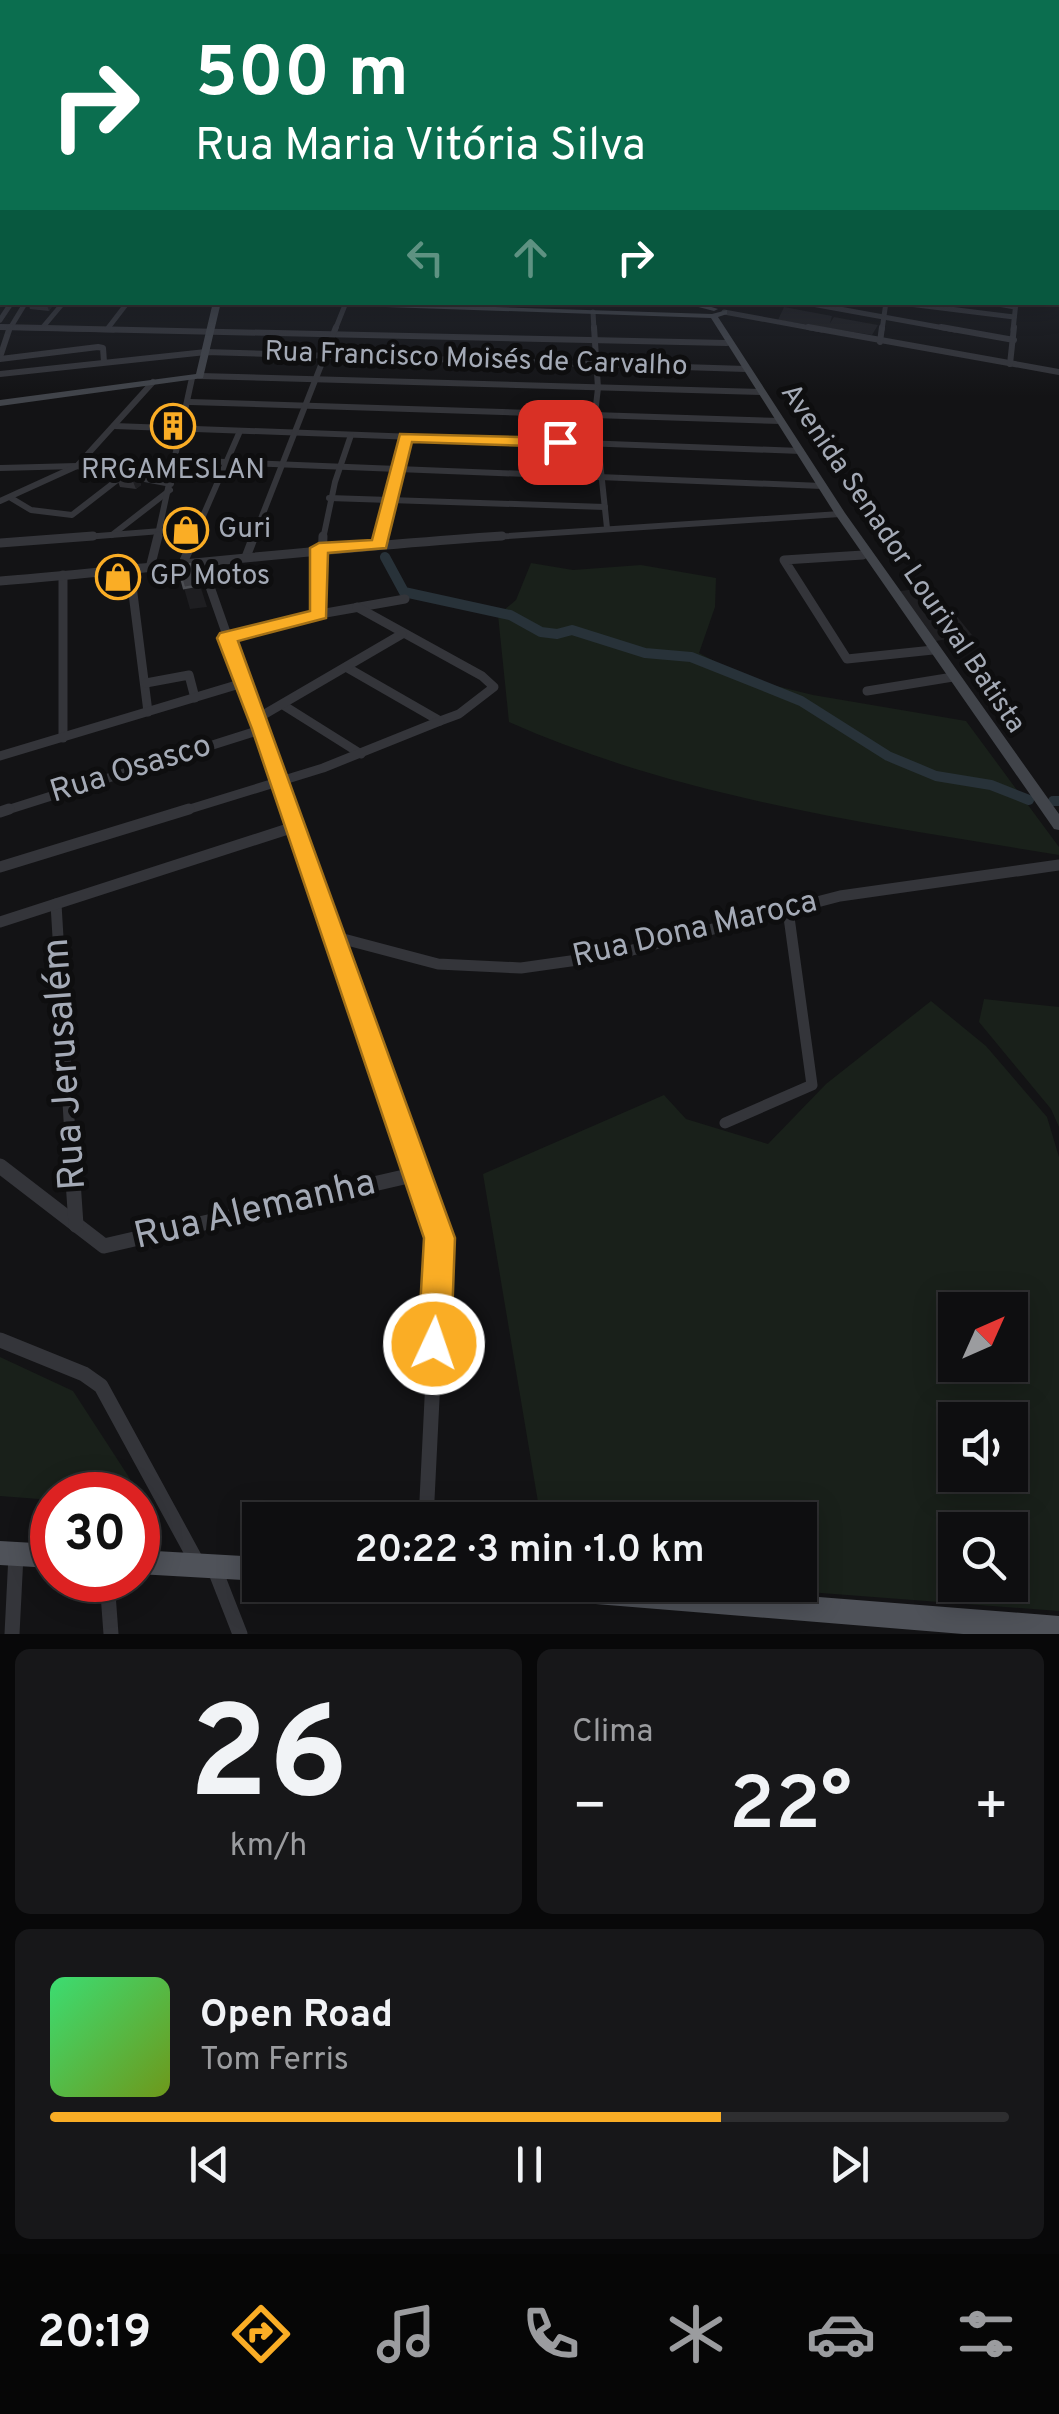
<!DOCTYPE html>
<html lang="pt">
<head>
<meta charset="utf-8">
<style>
  body { margin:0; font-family:Overpass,sans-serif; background:#171719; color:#f1f3f6; height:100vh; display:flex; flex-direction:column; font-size:38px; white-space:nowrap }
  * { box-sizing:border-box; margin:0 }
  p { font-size:32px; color:#9b9c9f }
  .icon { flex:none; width:55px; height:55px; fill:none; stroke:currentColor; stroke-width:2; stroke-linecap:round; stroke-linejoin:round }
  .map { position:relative; height:1634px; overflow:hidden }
  .details { display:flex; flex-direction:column; gap:15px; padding:15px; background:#080809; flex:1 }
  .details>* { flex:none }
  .guide { position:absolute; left:0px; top:0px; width:1060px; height:305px; box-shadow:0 5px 25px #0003,0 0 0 2px #2e2e30; background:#0b6e4f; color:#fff; overflow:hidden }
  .needle { width:65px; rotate:45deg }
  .fabs { position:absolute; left:938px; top:1292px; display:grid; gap:20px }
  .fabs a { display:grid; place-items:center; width:90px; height:90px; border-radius:0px; background:#0e0e10; box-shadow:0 5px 25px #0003,0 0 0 2px #2e2e30; font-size:50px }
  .speed { position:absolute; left:30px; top:1472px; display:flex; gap:20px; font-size:50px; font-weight:700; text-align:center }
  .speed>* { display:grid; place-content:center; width:130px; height:130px; border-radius:50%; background:#0e0e10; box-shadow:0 5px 25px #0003,0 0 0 2px #2e2e30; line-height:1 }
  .speed .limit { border:15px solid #d22; background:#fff; color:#111 }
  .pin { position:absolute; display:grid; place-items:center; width:85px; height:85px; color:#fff; margin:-42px; border-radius:20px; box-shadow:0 5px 15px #0006 }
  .me { position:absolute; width:110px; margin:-55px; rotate:3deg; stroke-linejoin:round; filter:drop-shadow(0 0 8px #0008) }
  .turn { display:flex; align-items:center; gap:35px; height:210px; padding:0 30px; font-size:45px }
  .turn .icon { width:130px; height:130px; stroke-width:2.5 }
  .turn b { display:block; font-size:70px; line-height:85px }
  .lanes { display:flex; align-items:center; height:95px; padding:0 30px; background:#0003; justify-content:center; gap:50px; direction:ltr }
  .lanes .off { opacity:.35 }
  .big { font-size:75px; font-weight:600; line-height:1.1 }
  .details .widget { flex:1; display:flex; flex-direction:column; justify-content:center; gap:15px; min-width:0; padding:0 35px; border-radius:15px; background:#171719 }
  .details .dial { align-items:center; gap:0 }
  .dial b { font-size:130px; line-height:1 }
  .song { display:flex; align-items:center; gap:30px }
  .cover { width:120px; height:120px; border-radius:15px; background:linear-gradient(135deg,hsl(140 70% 55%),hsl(80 70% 35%)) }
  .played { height:10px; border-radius:5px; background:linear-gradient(90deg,#faad25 70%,#2e2e30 70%) }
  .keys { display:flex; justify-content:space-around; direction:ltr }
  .heat { display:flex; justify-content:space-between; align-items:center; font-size:55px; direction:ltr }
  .details .tiles { flex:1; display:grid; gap:15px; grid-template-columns:1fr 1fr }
  .widget:last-child { grid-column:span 2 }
  .trip { position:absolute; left:242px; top:1502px; width:575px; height:100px; border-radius:0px; background:#0e0e10; box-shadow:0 5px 25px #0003,0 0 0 2px #2e2e30; font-weight:600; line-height:100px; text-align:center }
  .dock { display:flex; height:160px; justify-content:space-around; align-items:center; background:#060606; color:#9b9c9f }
  .dock .icon { width:70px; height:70px }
  .dock .current { color:#faad25 }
  .dock b { font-size:45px; color:#f1f3f6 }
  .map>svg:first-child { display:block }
</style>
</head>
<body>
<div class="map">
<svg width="1059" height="1634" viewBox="0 0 1059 1634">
  <rect width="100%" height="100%" fill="#131315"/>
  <!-- built -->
  <g fill="#1f1f22">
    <polygon points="784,307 832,316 830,323 834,317 878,325 872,335 778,320"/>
    <polygon points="933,587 972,635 936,641 900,591"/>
  </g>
  <!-- green -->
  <g fill="#19201a" fill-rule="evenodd">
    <path d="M 531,563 L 573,570 L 641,565 L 716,578 L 715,607 L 699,653 L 748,679 L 813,695 L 966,721 L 1059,847 L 1059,855 C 873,824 683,799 509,722 L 498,615 L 516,600 Z"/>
    <polygon points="984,999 1059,1007 1059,1127 1051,1109 979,1022"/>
    <path d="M 931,1001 L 986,1046 L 1047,1117 L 1059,1157 L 1059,1611 L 714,1585 L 800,1585 L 800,1520 L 541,1520 L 483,1174 L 664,1095 L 686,1119 L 768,1144 L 826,1084 ZM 1010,1310 L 1010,1365 L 955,1365 L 955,1310 ZM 1010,1420 L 1010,1475 L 955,1475 L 955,1420 ZM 1010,1530 L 1010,1585 L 955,1585 L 955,1530 Z"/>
    <polygon points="0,1357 73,1391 134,1485 120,1495 52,1495 52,1500 0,1496"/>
  </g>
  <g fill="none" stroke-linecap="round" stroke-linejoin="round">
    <!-- canal -->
    <g stroke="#283239" stroke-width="10">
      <polyline points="385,557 404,592 510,615 541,632 557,634 572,630 645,653 691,657 801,701 888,756 936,776 991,785 1029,800"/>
      <polyline points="1053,801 1059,801"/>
    </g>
    <!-- street-far4 -->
    <g stroke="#34353a" stroke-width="5">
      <polyline points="801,302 955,330"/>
      <polyline points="893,302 1014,317"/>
      <polyline points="987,302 1015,307"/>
      <polyline points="593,312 594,330"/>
      <polyline points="724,312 822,330"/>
      <polyline points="0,320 12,302"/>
      <polyline points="0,327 114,330"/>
      <polyline points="43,327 64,302"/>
      <polyline points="108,328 128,302"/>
      <polyline points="9,330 26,302"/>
      <polyline points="335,330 345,305"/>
      <polyline points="882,330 886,302"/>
      <polyline points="1013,330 1016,302"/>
    </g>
    <!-- street-far3 -->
    <g stroke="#34353a" stroke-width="6">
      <polyline points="0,327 727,343"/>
      <polyline points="594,327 598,388 595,414 607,528"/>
      <polyline points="808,327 1059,372"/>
      <polyline points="941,327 1014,340"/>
      <polyline points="880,342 882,327"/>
      <polyline points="0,357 10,327"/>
      <polyline points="0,359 98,347 103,348 104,362"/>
      <polyline points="1010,364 1014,327"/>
      <polyline points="0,374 206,352 746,369"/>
      <polyline points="200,376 761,392"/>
      <polyline points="190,402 781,421"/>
      <polyline points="114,426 801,451"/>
      <polyline points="176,460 822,486"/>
      <polyline points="0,468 77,466 171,484"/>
      <polyline points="11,498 31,510 72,515 125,474"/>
      <polyline points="329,498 605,507"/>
      <polyline points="0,501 77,466 153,382"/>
      <polyline points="112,535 170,490"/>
      <polyline points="60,539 161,531"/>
      <polyline points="157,539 192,378"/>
      <polyline points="193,539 240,431"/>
      <polyline points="253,539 336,327"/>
      <polyline points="323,539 335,482 351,435"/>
      <polyline points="381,539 406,437"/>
      <polyline points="464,539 840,514"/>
    </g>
    <!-- street-far2 -->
    <g stroke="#34353a" stroke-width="9">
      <polyline points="0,543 93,536"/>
      <polyline points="380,544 382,536"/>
      <polyline points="863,555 784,560 847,659 933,650"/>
      <polyline points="246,557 254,536"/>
      <polyline points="202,564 289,812"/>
      <polyline points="182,565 195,536"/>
      <polyline points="150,568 158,536"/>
      <polyline points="130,570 148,712"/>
      <polyline points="63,575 63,738"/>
      <path d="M 0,581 C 168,567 334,547 502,536"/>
      <polyline points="320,614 323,536"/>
      <polyline points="227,638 320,614 405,599"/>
      <polyline points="346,667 440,721 459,714 494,687 482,676 357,607"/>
      <polyline points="146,683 189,675 195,698"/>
      <polyline points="867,691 953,677"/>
      <polyline points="283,705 361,754"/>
      <polyline points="258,718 402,634"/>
      <polyline points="0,756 243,683"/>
      <polyline points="1,812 263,729"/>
      <polyline points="180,812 323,768 440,721"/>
    </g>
    <!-- street-far1 -->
    <g stroke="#34353a" stroke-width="11">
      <polyline points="289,809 416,1169"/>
      <polyline points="0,812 9,809"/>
      <polyline points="0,867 189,809"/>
      <polyline points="56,904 72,1169"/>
      <polyline points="0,922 294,827"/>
      <polyline points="332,936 438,964 521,968 613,955 840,896 1059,865"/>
      <polyline points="725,1123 812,1085 788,910"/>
      <polyline points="0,1166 4,1169"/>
    </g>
    <!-- street -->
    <g stroke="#34353a" stroke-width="15">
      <polyline points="0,1166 104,1246 417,1174"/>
      <polyline points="72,1166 76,1225"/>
      <polyline points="415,1166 440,1238 426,1520"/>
      <polyline points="0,1340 84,1374 101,1386 198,1564"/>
      <polyline points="215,1570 240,1634"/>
      <polyline points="107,1580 111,1634"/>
      <polyline points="12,1634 16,1555"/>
    </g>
    <!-- secondary -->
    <g fill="#41444a" fill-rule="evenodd">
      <rect x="0" y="222" width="2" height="4"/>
      <polygon points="213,302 221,302 203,378 0,406 0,400 196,374"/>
      <polygon points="242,302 340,302 712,314 727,310 727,314 718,317 845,513 1059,814 1059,830 1054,829 835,514 711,318"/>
      <polygon points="679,302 695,302 718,309 714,311"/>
    </g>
    <!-- primary -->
    <g fill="#4f5259" fill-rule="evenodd">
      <polygon points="0,1541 52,1544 52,1568 0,1565"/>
      <polygon points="138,1550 260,1557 260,1581 138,1574"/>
      <polygon points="498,1585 666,1585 1059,1616 1059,1634 963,1634 510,1597 501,1594"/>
    </g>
  </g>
  <!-- wall -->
  <g fill="#2f2f33">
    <polygon points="28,302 55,302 49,311 30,309"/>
    <polygon points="137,475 141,485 136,489 120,487 116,476"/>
  </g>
  <!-- shaded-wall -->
  <g fill="#1e1e21">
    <polygon points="46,302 55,302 49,311"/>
    <polygon points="137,475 141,485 136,489 132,479"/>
    <polygon points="200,585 207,607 190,609 184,588"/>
  </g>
  <!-- building -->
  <g fill="#3b3c41" stroke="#4c4e53" stroke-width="2.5">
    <polygon points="122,472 137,475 132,479 116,476"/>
    <polygon points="192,564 200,585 184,588 178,566"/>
  </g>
  <!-- sky -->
  <linearGradient id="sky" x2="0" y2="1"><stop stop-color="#0a0a0c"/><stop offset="0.42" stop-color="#333946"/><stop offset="1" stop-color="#333946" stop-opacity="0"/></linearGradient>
  <rect width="1059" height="397" fill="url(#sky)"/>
  <!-- route -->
  <polygon fill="#faad25" stroke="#a27018" stroke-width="2.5" points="400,434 560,438 567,442 560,447 412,442 386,548 328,553 326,618 238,641 455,1238 451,1344 446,1355 434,1360 423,1355 418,1344 424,1238 252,729 217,638 220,633 310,611 310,548 319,543 372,540"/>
  <!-- icons -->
  <defs>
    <symbol id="building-ring" viewBox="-11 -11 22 22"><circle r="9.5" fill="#0e0e0f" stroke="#faad25" stroke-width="1.5"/><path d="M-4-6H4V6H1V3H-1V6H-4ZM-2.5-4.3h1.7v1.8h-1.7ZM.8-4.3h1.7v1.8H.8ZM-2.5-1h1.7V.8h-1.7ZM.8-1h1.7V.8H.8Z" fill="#faad25"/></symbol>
    <symbol id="shop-ring" viewBox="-11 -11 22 22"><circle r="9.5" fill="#0e0e0f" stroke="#faad25" stroke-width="1.5"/><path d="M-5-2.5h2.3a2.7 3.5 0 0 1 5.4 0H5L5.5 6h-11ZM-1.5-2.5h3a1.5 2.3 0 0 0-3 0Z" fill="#faad25"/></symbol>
  </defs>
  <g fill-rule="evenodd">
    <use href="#building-ring" x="148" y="401" width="50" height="50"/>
    <use href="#shop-ring" x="161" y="505" width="50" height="50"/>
    <use href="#shop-ring" x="93" y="552" width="50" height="50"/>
  </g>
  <g text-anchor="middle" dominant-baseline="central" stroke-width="10" stroke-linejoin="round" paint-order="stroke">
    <!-- far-street labels -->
    <g font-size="28" fill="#a4aab6" stroke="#0e0e0f">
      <text transform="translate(476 360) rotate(2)">Rua Francisco Moisés de Carvalho</text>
      <text transform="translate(902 559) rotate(56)">Avenida Senador Lourival Batista</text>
    </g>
    <!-- far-poi labels -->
    <g font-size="28" fill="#a4aab6" stroke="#0e0e0f" text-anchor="start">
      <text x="173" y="471" text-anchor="middle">RRGAMESLAN</text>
      <text x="218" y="530">Guri</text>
      <text x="150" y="577">GP Motos</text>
    </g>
    <!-- street labels -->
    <g font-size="32" fill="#a4aab6" stroke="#0e0e0f">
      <text transform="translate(131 770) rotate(-17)">Rua Osasco</text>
      <text transform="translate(695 930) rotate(-13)">Rua Dona Maroca</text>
    </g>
    <!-- near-street labels -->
    <g font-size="38" fill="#a4aab6" stroke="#0e0e0f">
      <text transform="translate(66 1064) rotate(-94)">Rua Jerusalém</text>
      <text transform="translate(255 1211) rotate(-13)">Rua Alemanha</text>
    </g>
  </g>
</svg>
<div class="fabs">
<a><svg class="needle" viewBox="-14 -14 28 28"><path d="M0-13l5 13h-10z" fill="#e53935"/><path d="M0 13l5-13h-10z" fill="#9b9c9f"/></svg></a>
<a><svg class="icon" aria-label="sound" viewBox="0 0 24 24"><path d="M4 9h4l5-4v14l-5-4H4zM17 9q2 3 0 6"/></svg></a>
<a><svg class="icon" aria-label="search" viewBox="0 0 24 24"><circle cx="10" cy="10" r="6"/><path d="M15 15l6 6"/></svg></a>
</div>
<div class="speed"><div class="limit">30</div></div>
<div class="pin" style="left:560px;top:442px;background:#d93025"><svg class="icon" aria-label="arrive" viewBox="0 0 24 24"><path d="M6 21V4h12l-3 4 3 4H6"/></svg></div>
<svg class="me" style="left:434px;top:1344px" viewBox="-20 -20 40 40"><circle r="17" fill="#faad25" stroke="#fff" stroke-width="3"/><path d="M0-11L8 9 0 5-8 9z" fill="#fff"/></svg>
<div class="trip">20:22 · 3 min · 1.0 km</div>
<div class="guide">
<div class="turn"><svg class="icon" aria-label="right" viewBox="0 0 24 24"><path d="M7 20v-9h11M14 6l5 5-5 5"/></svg><div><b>500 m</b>Rua Maria Vitória Silva</div></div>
<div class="lanes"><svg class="icon off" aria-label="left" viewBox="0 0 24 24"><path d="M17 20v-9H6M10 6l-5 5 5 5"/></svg><svg class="icon off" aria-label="ahead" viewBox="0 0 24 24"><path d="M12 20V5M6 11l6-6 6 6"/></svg><svg class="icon" aria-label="right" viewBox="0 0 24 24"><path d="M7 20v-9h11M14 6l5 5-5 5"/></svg></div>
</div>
</div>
<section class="details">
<div class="tiles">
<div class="widget dial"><b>26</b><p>km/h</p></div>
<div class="widget"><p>Clima</p>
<div class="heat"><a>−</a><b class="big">22°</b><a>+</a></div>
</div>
<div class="widget">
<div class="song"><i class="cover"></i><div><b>Open Road</b><p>Tom Ferris</p></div></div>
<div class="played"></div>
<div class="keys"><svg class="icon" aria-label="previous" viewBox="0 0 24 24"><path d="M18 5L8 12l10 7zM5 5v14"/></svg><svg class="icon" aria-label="pause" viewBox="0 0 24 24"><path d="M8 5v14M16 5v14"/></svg><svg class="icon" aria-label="next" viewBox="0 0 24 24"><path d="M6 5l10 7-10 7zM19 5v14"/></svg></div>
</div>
</div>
</section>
<nav class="dock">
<b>20:19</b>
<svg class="icon current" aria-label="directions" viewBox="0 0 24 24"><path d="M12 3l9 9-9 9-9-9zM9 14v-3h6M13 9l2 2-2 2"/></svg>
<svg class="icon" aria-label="music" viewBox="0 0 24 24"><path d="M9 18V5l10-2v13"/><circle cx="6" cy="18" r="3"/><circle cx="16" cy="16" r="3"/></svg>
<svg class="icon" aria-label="phone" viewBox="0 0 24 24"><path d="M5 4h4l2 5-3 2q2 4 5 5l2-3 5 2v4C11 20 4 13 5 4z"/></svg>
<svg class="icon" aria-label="climate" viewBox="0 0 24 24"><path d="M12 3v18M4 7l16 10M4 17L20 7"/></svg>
<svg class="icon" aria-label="car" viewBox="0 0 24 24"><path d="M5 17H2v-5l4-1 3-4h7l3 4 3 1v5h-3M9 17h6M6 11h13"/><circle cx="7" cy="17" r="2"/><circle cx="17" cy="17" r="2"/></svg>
<svg class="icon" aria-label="filters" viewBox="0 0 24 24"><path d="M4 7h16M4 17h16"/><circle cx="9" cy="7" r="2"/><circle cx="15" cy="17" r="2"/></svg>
</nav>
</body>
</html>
